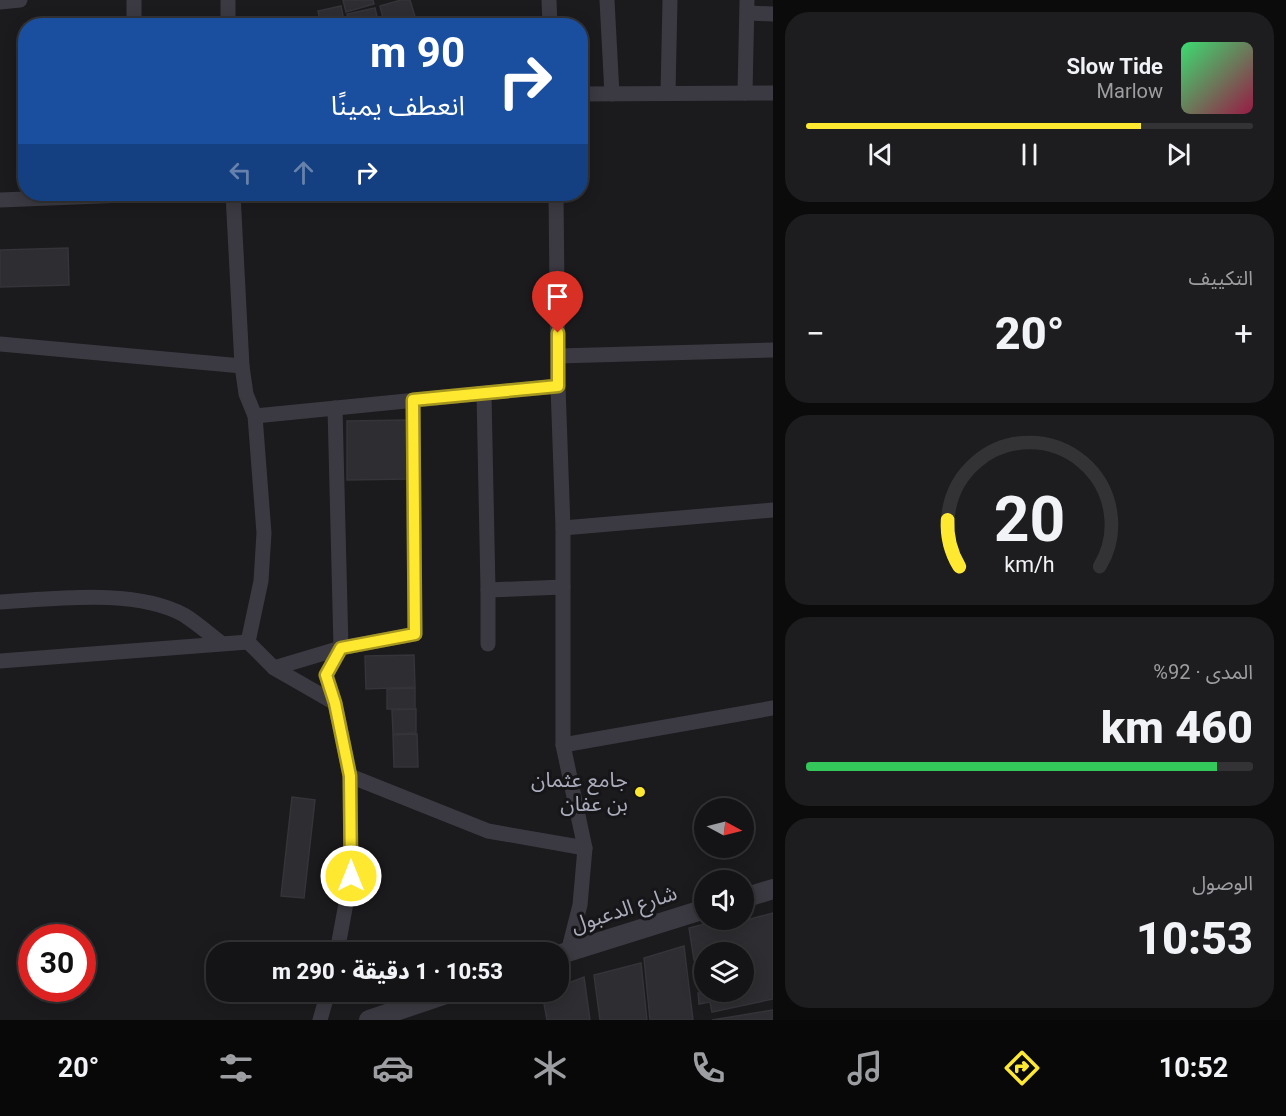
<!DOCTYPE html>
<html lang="ar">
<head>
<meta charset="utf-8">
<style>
  body { margin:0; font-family:Roboto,"Noto Sans Arabic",sans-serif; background:#1d1d1f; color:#f1f3f6; direction:rtl; height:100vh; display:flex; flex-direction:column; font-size:22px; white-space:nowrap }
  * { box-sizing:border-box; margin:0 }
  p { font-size:20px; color:#9d9ea1 }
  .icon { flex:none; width:33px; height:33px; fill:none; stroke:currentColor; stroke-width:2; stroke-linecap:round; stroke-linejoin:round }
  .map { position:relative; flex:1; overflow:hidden; direction:ltr }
  .sheet { display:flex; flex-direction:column; gap:12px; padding:12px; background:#0b0b0c; width:513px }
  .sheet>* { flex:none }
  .hud { position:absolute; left:18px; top:18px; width:570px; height:183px; border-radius:24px; box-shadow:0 3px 15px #0003,0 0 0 2px #333335; direction:rtl; background:#1a4fa0; color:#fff; overflow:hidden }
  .needle { width:39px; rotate:97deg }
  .tools { position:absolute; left:694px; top:798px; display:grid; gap:12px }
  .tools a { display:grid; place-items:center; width:60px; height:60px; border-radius:50%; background:#141416; box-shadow:0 3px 15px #0003,0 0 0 2px #333335; font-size:30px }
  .speed { position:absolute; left:18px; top:924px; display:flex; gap:12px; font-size:30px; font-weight:700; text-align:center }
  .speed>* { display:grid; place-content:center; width:78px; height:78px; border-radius:50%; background:#141416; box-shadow:0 3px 15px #0003,0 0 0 2px #333335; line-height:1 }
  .speed .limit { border:9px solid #d22; background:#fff; color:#111 }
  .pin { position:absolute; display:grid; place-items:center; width:51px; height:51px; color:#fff; margin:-62px -26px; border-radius:50% 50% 50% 0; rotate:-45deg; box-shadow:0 0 6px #0007 }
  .pin .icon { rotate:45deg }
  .me { position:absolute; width:66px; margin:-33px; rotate:0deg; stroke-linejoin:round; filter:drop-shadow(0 0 4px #0008) }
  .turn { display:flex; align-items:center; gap:21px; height:126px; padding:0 24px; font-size:27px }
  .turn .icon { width:78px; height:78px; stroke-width:2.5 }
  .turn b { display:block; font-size:42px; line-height:51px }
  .lanes { display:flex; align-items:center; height:57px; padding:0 24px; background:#0003; justify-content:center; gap:30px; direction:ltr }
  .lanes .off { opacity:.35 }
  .big { font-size:45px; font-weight:800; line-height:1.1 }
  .sheet .widget { flex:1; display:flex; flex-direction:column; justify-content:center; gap:9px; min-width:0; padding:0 21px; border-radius:24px; background:#1d1d1f }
  .sheet .dial { align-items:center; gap:0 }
  .dial svg { height:156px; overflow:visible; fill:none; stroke:#333335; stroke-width:7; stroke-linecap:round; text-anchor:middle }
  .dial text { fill:#f1f3f6; stroke:none }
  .song { display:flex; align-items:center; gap:18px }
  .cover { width:72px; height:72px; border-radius:9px; background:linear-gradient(135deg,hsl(140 70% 55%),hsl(340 70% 35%)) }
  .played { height:6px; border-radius:3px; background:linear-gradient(90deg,#ffe930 75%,#333335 75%) }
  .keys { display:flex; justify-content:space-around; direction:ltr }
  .heat { display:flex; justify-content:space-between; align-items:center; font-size:33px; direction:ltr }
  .charge { height:9px; border-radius:4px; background:linear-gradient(90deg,#34c759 92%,#333335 0) }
  .trip { position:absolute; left:206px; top:942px; width:363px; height:60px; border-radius:24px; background:#141416; box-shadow:0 3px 15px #0003,0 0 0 2px #333335; font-weight:800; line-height:60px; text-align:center; direction:rtl }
  .tab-bar { display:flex; height:96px; justify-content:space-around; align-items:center; background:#080809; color:#9d9ea1 }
  .tab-bar .icon { width:42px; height:42px }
  .tab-bar .on { color:#ffe930 }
  .tab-bar b { font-size:27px; color:#f1f3f6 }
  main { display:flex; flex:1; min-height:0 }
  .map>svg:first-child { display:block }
</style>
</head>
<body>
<main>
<section class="sheet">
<div class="widget">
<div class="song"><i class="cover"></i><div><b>Slow Tide</b><p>Marlow</p></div></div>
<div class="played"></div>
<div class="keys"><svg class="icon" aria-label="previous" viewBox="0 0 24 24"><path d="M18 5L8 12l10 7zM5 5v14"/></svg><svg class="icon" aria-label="pause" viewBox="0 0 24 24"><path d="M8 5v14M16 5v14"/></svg><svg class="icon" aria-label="next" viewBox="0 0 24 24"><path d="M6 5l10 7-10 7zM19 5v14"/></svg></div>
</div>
<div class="widget"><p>التكييف</p>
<div class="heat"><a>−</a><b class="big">20°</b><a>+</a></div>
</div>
<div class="widget dial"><svg viewBox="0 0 100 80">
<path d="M14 69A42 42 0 1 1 86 69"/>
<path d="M14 69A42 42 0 0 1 8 45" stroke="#ffe930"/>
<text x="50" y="56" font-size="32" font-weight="700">20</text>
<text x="50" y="72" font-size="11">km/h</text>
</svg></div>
<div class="widget"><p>المدى · 92%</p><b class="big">460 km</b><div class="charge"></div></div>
<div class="widget"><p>الوصول</p><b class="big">10:53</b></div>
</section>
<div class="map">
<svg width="773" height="1020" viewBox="0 0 773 1020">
  <rect width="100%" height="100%" fill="#1b1a1d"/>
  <!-- building -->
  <g fill="#2e2d31" stroke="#353439" stroke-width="1.5">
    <polygon points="343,0 373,0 374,4 346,12"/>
    <polygon points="401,0 410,0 417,23 385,26 380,6"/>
    <polygon points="341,6 344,21 348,20 349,26 321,26 318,11"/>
    <polygon points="375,8 379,26 349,26 347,14"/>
    <polygon points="68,248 69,285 0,287 0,250"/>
    <polygon points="408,420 408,479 347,480 347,421"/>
    <polygon points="414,655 415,687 366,689 365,656"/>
    <polygon points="415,688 415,709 387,709 387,689"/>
    <polygon points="416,709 416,733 393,734 392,710"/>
    <polygon points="417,734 418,767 394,767 393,735"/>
    <polygon points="292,797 315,800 304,898 281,896"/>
    <polygon points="773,913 773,999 712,1012 710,1002 699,1004 698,993 744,992 744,952 705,952 705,968 704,958 694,960 689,928 721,920 743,921"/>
    <polygon points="684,946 693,1020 650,1020 644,958"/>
    <polygon points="641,963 647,1020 600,1020 594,975"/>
    <polygon points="584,977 590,1020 547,1020 542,993 558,992 558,987"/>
    <polygon points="773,1010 773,1020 712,1020"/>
  </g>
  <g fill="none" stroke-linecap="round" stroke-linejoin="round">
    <!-- minor -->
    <g stroke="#3b3a42" stroke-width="15">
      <polyline points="134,0 134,26"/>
      <polyline points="228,0 228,26"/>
      <polyline points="549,0 550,26"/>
      <polyline points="607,0 612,94"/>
      <polyline points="0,2 20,0"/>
      <polyline points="748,13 773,14"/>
      <polyline points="668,93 670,0"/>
      <polyline points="745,93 747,0"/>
      <polyline points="580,94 773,93"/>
      <polyline points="233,194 242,366 246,394 255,416 264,533 261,581 248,642 274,668 335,703 350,776 488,831 585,848"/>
      <polyline points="556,194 558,386 563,528 563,745 585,848 580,905 568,952"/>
      <polyline points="0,200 150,194"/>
      <polyline points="0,344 242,366"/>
      <polyline points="558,356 773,350"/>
      <polyline points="484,394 488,590 563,587"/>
      <polyline points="255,416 558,386"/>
      <polyline points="563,528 773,510"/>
      <polyline points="488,590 488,644"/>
      <path d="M 0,602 C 55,599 135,588 184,615 C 197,623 209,634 221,643"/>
      <polyline points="0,661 248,642"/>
      <polyline points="274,668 341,648 335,408"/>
      <polyline points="335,703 326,675 341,648 415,634 413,401"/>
      <polyline points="563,745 773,708"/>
      <polyline points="337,952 351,876 350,776"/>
      <polyline points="320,1020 328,992"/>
    </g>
    <!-- tertiary -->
    <g stroke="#3b3a42" stroke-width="20">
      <polyline points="744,898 773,889"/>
      <polyline points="558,955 705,909"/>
      <polyline points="369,1020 452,992"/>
    </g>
  </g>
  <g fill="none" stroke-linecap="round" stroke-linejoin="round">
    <defs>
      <polyline id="route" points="351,876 350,776 335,703 326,675 341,648 415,634 413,400 558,386 558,333"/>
    </defs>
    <!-- route casing -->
    <use href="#route" stroke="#a6971f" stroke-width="15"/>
    <!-- route -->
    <use href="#route" stroke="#ffe930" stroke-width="10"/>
  </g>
  <!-- markers -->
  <circle fill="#ffe930" stroke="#161518" stroke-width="2" cx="640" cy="792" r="6"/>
  <g text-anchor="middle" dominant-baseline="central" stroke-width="6" stroke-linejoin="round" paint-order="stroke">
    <!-- poi labels -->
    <g font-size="21" fill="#abadbd" stroke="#161518" text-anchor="end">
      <text x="628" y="780">جامع عثمان<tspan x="628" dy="24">بن عفان</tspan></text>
    </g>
    <!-- street labels -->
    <g font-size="21" fill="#abadbd" stroke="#161518">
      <text transform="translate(624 909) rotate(-18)">شارع الدعبول</text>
    </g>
  </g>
</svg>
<div class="tools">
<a><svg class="needle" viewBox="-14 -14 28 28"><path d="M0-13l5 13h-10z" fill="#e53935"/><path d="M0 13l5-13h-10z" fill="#9d9ea1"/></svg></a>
<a><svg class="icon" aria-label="sound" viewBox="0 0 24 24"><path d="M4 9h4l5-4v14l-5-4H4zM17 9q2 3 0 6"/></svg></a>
<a><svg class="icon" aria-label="layers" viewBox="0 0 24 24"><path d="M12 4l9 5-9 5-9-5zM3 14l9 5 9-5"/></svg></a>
</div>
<div class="speed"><div class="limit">30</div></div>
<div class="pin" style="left:558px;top:333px;background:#d93025"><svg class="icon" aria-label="arrive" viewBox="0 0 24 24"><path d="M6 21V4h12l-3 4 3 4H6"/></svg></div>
<svg class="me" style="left:351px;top:876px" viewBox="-20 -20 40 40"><circle r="17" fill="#ffe930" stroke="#fff" stroke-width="3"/><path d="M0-11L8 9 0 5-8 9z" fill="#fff"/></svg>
<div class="trip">10:53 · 1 دقيقة · 290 m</div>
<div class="hud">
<div class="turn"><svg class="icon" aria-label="right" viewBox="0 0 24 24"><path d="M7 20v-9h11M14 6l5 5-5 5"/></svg><div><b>90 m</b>انعطف يمينًا</div></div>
<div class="lanes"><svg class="icon off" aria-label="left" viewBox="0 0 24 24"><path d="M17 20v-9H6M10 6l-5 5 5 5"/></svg><svg class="icon off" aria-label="ahead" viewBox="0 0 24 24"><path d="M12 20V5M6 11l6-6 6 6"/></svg><svg class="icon" aria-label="right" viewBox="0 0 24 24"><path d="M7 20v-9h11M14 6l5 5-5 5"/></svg></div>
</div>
</div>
</main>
<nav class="tab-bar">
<b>10:52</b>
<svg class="icon on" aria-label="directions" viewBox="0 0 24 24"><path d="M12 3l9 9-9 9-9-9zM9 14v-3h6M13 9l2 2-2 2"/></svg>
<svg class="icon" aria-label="music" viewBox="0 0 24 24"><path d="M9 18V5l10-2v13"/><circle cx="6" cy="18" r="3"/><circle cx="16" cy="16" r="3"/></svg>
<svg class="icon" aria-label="phone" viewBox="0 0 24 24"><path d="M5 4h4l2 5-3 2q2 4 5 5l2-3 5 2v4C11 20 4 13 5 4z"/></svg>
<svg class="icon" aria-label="climate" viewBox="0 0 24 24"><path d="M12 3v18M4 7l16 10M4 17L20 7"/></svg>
<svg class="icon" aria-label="car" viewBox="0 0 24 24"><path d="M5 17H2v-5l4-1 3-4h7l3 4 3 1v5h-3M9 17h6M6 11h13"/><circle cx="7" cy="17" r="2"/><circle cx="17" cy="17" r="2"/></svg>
<svg class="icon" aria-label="filters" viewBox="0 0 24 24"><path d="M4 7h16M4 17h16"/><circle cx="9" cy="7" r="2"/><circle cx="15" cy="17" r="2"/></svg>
<b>20°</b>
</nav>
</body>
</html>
